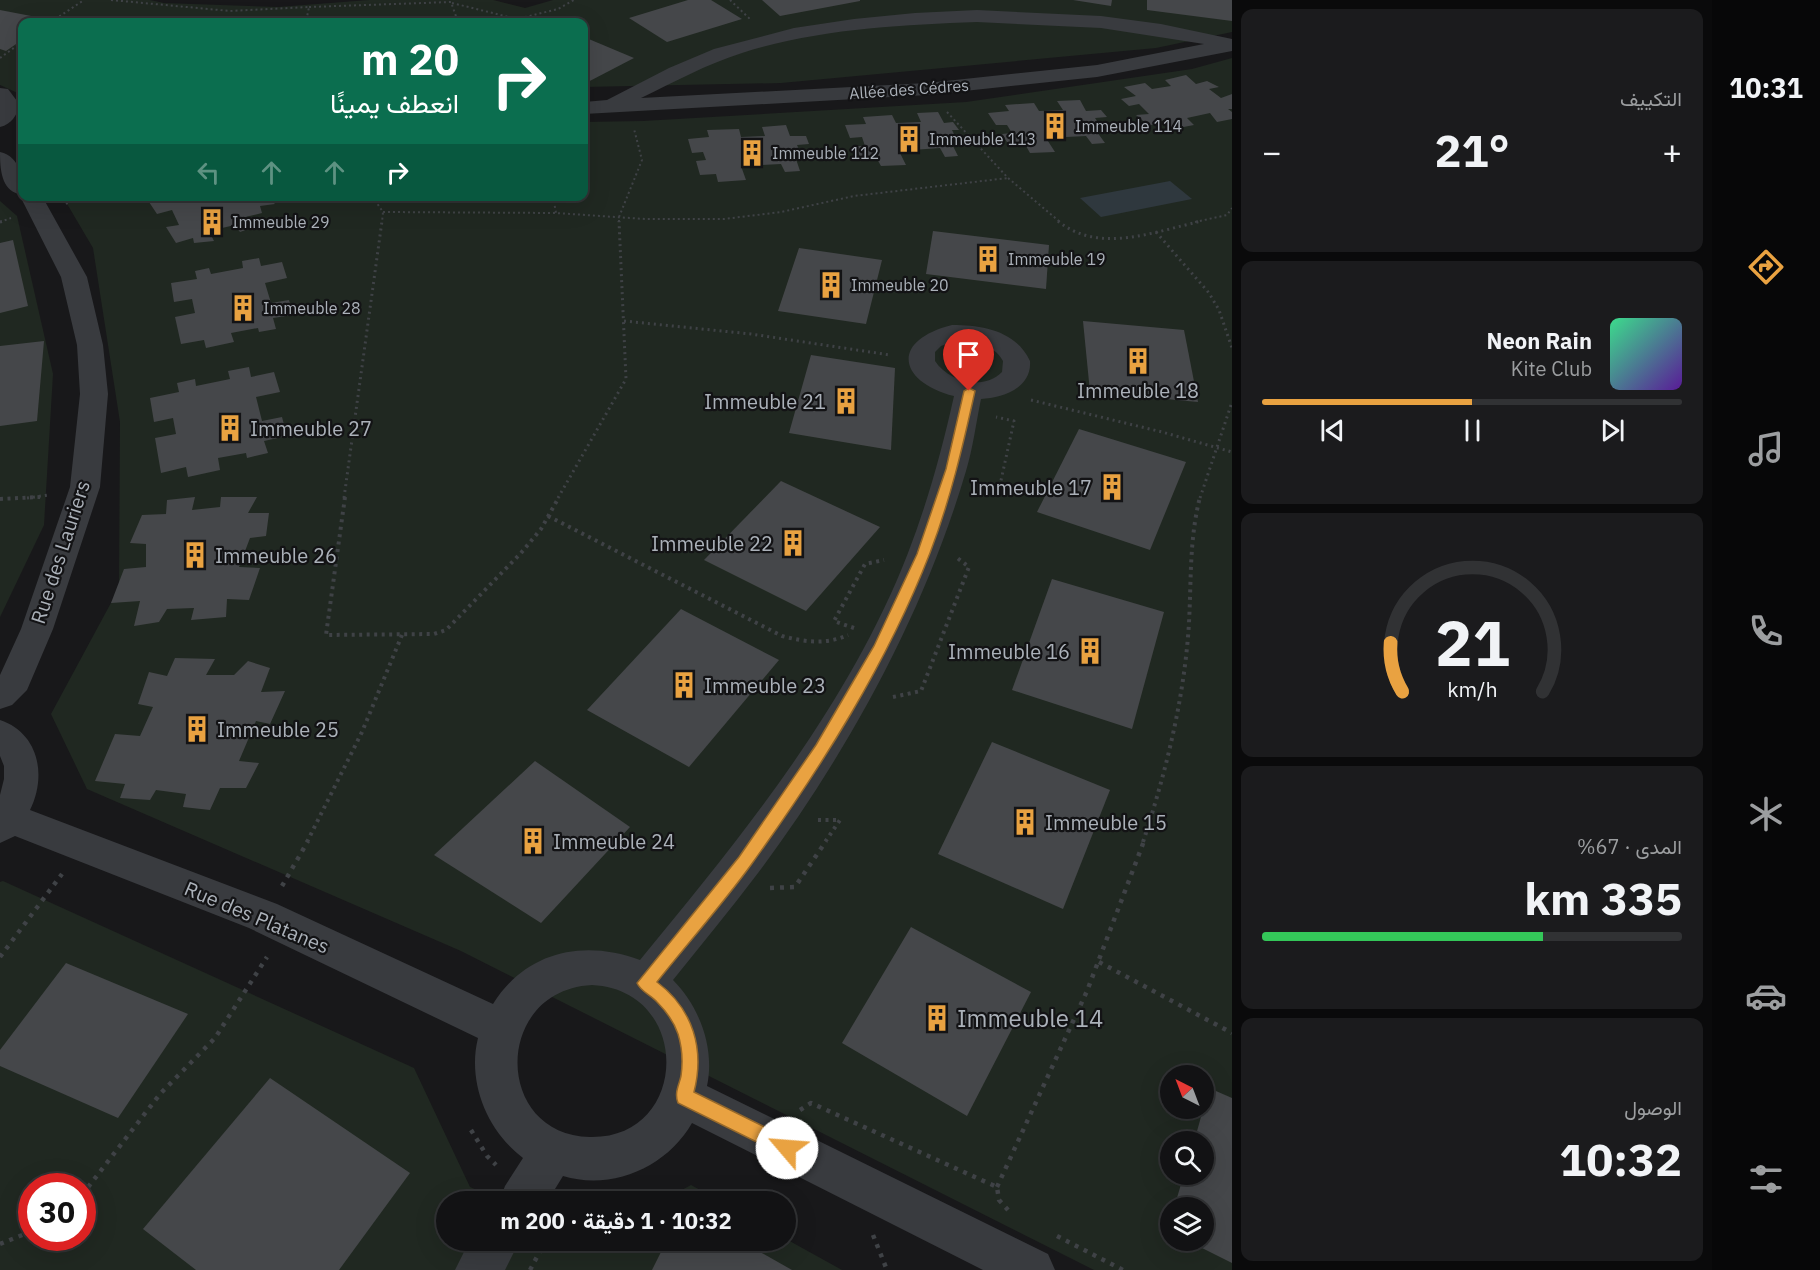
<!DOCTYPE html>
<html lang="ar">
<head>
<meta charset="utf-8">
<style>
  body { margin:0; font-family:"IBM Plex Sans",Vazirmatn,sans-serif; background:#1b1b1d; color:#f1f3f6; direction:rtl; height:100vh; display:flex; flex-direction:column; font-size:22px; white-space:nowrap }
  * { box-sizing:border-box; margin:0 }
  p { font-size:20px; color:#9c9ea0 }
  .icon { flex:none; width:33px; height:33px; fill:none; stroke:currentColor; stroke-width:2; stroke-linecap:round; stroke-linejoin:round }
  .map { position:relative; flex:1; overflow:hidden; direction:ltr }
  .sheet { display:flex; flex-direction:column; gap:9px; padding:9px; background:#0a0a0b; width:480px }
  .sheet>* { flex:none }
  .top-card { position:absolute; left:18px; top:18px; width:570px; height:183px; border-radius:12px; box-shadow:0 6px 24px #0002,0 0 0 2px #313234; direction:rtl; background:#0b6e4f; color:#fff; overflow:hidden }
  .needle { width:39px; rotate:318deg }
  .tools { position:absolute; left:1160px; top:1065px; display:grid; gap:12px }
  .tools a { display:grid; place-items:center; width:54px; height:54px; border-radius:50%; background:#121214; box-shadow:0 6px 24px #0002,0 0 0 2px #313234; font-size:30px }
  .speed { position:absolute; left:18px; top:1173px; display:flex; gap:12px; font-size:30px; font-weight:700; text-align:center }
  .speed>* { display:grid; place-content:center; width:78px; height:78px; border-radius:50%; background:#121214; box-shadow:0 6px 24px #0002,0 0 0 2px #313234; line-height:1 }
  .speed .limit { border:9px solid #d22; background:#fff; color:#111 }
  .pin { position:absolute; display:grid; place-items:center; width:51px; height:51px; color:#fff; margin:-62px -26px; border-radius:50% 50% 50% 0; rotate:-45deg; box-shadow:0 0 6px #0007 }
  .pin .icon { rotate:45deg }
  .me { position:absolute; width:66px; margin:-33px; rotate:297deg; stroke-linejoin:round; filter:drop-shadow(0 0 4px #0008) }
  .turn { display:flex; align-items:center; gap:21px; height:126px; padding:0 30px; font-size:27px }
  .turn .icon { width:78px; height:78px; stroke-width:2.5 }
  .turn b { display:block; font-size:42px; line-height:51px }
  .lanes { display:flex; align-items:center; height:57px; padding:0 30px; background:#0003; justify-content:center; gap:30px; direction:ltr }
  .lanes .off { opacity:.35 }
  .big { font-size:45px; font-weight:700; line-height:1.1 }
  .sheet .card { flex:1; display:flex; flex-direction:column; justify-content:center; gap:9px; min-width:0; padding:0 21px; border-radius:12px; background:#1b1b1d }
  .sheet .dial { align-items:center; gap:0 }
  .dial svg { height:156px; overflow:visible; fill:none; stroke:#313234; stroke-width:7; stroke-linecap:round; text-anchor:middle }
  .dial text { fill:#f1f3f6; stroke:none }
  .song { display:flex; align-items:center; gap:18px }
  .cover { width:72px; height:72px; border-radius:9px; background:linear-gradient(135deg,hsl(150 70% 55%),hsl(270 70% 35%)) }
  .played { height:6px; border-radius:3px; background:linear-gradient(90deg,#e9a241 50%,#313234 50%) }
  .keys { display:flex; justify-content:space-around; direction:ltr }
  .heat { display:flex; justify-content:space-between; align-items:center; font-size:33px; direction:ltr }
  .charge { height:9px; border-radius:4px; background:linear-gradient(90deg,#34c759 67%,#313234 0) }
  .trip { position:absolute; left:436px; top:1191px; width:360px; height:60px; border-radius:30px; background:#121214; box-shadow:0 6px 24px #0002,0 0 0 2px #313234; font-weight:700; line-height:60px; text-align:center; direction:rtl }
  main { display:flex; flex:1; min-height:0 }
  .dock { display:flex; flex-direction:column; width:108px; justify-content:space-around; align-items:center; background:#070708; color:#9c9ea0 }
  .dock .icon { width:42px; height:42px }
  .dock .active { color:#e9a241 }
  .dock b { font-size:27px; color:#f1f3f6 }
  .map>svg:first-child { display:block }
</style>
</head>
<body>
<main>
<nav class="dock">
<b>10:31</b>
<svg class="icon active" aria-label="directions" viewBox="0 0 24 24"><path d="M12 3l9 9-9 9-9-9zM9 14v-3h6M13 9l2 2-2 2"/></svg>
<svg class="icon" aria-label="music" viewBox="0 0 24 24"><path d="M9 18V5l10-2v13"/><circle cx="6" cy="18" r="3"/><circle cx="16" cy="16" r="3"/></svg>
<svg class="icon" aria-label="phone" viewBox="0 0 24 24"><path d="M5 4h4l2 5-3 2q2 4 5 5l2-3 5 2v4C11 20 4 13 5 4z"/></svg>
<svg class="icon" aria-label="climate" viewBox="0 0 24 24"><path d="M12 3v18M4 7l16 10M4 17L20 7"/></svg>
<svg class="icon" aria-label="car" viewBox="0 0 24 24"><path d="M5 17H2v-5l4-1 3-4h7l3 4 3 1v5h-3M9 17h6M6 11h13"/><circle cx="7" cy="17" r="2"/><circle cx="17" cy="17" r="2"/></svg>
<svg class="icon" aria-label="filters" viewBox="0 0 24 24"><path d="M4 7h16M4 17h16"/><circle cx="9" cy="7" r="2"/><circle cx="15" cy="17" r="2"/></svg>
</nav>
<section class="sheet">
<div class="card"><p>التكييف</p>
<div class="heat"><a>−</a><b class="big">21°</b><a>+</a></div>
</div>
<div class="card">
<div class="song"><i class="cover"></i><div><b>Neon Rain</b><p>Kite Club</p></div></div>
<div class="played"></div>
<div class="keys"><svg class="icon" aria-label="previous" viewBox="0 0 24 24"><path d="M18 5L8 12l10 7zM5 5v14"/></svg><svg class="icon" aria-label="pause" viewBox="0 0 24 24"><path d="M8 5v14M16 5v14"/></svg><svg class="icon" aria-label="next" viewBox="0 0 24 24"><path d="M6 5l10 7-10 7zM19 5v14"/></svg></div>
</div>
<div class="card dial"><svg viewBox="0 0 100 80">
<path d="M14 69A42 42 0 1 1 86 69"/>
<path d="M14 69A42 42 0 0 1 8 44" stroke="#e9a241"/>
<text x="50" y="56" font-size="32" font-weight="700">21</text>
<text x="50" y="72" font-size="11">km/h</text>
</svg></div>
<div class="card"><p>المدى · 67%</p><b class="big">335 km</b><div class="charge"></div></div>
<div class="card"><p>الوصول</p><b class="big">10:32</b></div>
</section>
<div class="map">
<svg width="1232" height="1270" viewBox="0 0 1232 1270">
  <rect width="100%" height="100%" fill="#18181a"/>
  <!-- green -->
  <g fill="#202821" fill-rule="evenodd">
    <polygon points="0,0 150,0 164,3 278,7 369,0 493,0 525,8 553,0 1232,0 1232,32 1156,48 781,83 584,87 584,22 22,22 22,95 0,85"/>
    <path d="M 1232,58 L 1232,1270 L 1094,1270 L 461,951 L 87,789 L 51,714 L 119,588 L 120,422 L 93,248 L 63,197 L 584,196 L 584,122 L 643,121 L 966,102 L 1192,69 ZM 1170,1076 L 1203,1076 L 1203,1108 L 1170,1108 ZM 1170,1142 L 1203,1142 L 1203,1174 L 1170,1174 ZM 1170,1208 L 1203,1208 L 1203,1240 L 1170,1240 Z"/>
    <polygon points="0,201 17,216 53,374 44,525 0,617"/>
    <path d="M 3,881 L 414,1068 L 470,1187 L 502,1201 L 447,1202 L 447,1240 L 786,1240 L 786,1239 L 842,1270 L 0,1270 L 0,882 ZM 32,1186 L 82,1186 L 82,1238 L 32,1238 Z"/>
    <polygon points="691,1185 720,1201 662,1201"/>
  </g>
  <!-- water -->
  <polygon fill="#2f383e" points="1170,181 1192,199 1101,217 1080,198"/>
  <!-- building -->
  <g fill="#45474a">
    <polygon points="688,0 711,0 742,19 667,42 629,18"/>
    <polygon points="762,0 860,0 860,1 780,16"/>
    <polygon points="1073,0 1112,0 1111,6"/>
    <polygon points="1147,0 1232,0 1232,21 1147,10"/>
    <polygon points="0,10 52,20 22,22 22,40 6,51 0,49"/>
    <polygon points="584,37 634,58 584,84"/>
    <polygon points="1186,75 1196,84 1207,81 1219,87 1209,89 1221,98 1232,94 1232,109 1228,109 1232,112 1232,119 1217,122 1210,113 1187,118 1194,125 1173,129 1164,120 1149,126 1136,115 1149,114 1139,104 1129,106 1121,99 1136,96 1124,87 1145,83 1152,89 1171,86 1165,80"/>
    <polygon points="1080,100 1086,111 1101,110 1107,117 1095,118 1102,128 1109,127 1111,131 1097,132 1105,143 1092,144 1086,136 1046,138 1055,152 1030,153 1026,146 1010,147 1002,134 1012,133 1007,125 996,125 988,113 1009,111 1005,105 1034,103 1039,111 1063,110 1057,101"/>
    <polygon points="938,112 944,123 953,122 959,130 952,130 957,140 964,140 966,143 952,144 958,156 945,157 940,148 899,151 906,165 881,166 877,159 861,160 856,146 865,146 862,137 850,138 845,125 866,124 863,117 892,115 896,123 921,122 917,113"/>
    <polygon points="786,125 790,136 806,136 809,144 797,145 801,154 809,154 810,158 796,159 800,171 785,172 781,164 741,166 746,180 718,182 716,174 700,175 696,161 706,160 703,152 692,153 688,139 709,137 707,130 739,129 741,137 765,136 762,127"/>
    <polygon points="157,196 243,196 245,201 267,196 275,204 260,206 262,213 241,218 254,227 240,232 235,225 209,231 214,241 194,243 193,238 176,243 166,227 179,225 172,210 157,214 147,199"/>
    <polygon points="933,231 1049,245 1046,289 926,274"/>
    <polygon points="13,240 28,306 0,313 0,243"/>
    <polygon points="799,248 882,260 866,324 778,311"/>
    <polygon points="259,258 261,266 282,262 287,278 265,283 271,303 289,300 293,315 273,318 276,329 259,332 258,328 231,333 234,342 206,348 204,340 181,344 175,317 195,313 192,299 174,302 171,283 197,279 195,271 209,268 211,274 243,268 242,261"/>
    <polygon points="1083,321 1184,330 1198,402 1090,392"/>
    <polygon points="44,341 37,421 0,426 0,346"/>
    <polygon points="811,355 895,368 891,450 789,433"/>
    <polygon points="249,367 251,377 274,372 280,392 256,397 262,421 282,417 287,436 264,441 268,453 247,458 246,453 218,458 220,470 188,477 186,467 161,473 155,438 176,434 173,418 154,422 150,398 179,392 177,383 195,379 196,386 230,379 228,371"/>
    <polygon points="1079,429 1186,462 1150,550 1037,512"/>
    <polygon points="781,481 880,527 806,611 704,560"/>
    <polygon points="195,497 192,510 220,507 221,497 257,497 248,513 269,513 266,536 250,538 239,567 260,568 249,600 227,599 226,617 191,620 194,608 167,609 159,622 134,626 140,601 111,603 124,569 146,567 146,544 130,543 142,515 166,514 167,500"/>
    <polygon points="1052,579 1164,612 1132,729 1012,690"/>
    <polygon points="681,609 779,660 689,767 587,710"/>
    <polygon points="175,658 215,659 206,675 234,675 248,661 270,668 261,692 285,691 270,724 256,721 239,761 259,763 246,788 220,788 210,810 183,807 186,794 156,790 150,800 120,798 125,784 95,781 115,734 140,736 153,707 138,704 149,672 167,676"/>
    <polygon points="992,742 1110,790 1063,909 938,854"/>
    <polygon points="535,761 630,827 541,923 434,855"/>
    <polygon points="911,927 1031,992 967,1116 842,1043"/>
    <polygon points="66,963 188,1014 118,1118 0,1066 0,1050"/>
    <polygon points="270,1078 410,1173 339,1270 196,1270 143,1229"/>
    <polygon points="1209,1088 1232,1098 1232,1263 1186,1240 1203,1240 1203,1208 1174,1208 1184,1174 1203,1174 1203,1142 1194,1142"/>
    <polygon points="667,1240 739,1240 792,1270 652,1270"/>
  </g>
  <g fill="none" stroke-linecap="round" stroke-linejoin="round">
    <!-- path-far3 -->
    <g stroke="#3f4246" stroke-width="2" stroke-dasharray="2 3" stroke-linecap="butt">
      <polyline points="111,0 230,11 309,7 306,22"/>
      <polyline points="730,0 751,20"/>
      <polyline points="452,3 517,19 558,9 574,0"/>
      <polyline points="309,7 451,2 458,22"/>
      <polyline points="51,22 84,0"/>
      <polyline points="0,58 22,42"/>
      <polyline points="947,112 1008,178 1060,222"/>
      <polyline points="372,196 383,212 382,222"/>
      <polyline points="553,196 556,213"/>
      <polyline points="66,204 80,196"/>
      <polyline points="383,212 556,213 645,219 724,219 781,212 854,196 1008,178"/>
      <polyline points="0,222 11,218"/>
      <polyline points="619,222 619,217 642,160 634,129"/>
      <polyline points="1195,222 1227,215 1232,208"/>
    </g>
    <!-- path-far2 -->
    <g stroke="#3f4246" stroke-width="3" stroke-dasharray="2 4" stroke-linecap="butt">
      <path d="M 1058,221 C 1099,255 1156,231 1202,221"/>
      <polyline points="0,222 4,221"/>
      <polyline points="1156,232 1209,293 1219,310 1232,348"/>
      <polyline points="624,321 751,334 890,355"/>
      <polyline points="1031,400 1162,432 1232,452"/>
      <polyline points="981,488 1000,485 1014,421 996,417"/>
      <polyline points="27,498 49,495"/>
      <polyline points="344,498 382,221"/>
      <polyline points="558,498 626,379 619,221"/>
      <polyline points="1200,498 1232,402"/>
    </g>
    <!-- path-far1 -->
    <g stroke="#3f4246" stroke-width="4" stroke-dasharray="3 4.5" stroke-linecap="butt">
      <polyline points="345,497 326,635 434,634 446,630 521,553 541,529 559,497"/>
      <polyline points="0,499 40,497"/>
      <path d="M 548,516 L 782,636 C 805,642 826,645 848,635"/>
      <polyline points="854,628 834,621 865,564 884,560"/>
      <polyline points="893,697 921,691 969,567 956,557"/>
      <polyline points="818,820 840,820 825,842"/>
      <polyline points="307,842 362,732 402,635"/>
      <path d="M 1143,842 C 1165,775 1182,707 1188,637 C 1192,589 1188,544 1200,497"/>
    </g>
    <!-- path -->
    <g stroke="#3f4246" stroke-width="4.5" stroke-dasharray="4 6" stroke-linecap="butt">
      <polyline points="282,886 308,841"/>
      <polyline points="770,888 795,887 826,841"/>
      <polyline points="0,957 62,874"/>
      <polyline points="1099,962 1232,1033"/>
      <polyline points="800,1110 811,1103 997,1187 999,1200 1008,1210"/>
      <polyline points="471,1130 487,1156 496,1165"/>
      <polyline points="997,1187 1087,991 1144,841"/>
      <polyline points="82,1195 160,1094 215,1038 267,957"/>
      <polyline points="873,1235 887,1270"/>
      <polyline points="1057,1236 1123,1270"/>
      <polyline points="0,1244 32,1231"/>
      <polyline points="530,1270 546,1240"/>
    </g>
    <!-- minor -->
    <g fill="#393b3f" fill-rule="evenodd">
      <path d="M 977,10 L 1101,16 L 1161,24 L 1232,39 L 1232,51 L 1097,77 L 927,95 L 584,114 L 584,102 L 607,100 L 669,68 L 714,49 L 794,28 L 854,19 L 915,13 ZM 977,22 L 1101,28 L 1204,44 L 1097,65 L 927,83 L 641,98 C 674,82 707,64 742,53 C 817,29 899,25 977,22 Z"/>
      <path d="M 0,88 L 8,89 L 20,105 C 16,116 12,124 0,127 Z"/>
      <path d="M 0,152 C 21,157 22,178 22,196 L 42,196 L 87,277 L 103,345 L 108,394 L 100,487 L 53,629 L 27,690 L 12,705 L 0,709 L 0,675 L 21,629 L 70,487 L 80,394 L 77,345 L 61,277 L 19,194 C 1,190 0,168 0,152 Z"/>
      <path d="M 952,325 C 983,325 1016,331 1030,361 C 1032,388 1003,398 981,399 C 976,423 973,448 966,471 C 924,614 847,754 758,873 C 730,910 701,945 673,980 C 700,1007 715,1049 707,1086 L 1048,1254 L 1055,1270 L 983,1270 L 692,1123 C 667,1167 612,1191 563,1176 L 547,1202 L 499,1202 L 505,1186 L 523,1158 C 487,1131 467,1082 478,1038 L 249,928 L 15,836 L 0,843 L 0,795 L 4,779 L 4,766 L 0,756 L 0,720 C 39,733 47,776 30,810 L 277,904 L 493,1004 C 526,951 584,939 640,960 C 743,835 849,705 908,553 C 928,501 942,450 954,396 C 899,382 889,341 952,325 ZM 955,341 C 973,341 994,344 1003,361 L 1002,372 C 983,391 949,382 935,361 L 935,352 L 941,346 ZM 592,985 C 693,990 690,1139 590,1137 C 493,1135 493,990 592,985 Z"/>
      <polygon points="470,1240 520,1240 505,1270 455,1270"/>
    </g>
  </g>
  <!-- route -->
  <path fill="#e9a241" stroke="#97692a" stroke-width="1.5" d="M 969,388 L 975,391 C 963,446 950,501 930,553 C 887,664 821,768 751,865 C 722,905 688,943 657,982 C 693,1009 705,1049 694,1092 L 793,1141 L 796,1148 L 793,1154 L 787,1157 L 678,1103 C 674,1093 679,1085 681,1076 C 683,1062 682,1047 678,1034 C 674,1022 666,1011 657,1002 C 651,995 641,992 637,983 L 739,857 L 816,745 L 874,646 L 917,554 L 946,469 L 964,391 Z"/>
  <!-- icons -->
  <defs>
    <symbol id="building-bare" viewBox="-9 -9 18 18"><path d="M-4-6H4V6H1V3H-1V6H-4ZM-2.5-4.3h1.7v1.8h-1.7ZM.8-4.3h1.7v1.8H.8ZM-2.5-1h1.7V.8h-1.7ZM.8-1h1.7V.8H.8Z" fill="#e9a241" stroke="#131315" stroke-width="2.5" paint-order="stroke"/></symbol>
  </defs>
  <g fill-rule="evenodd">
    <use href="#building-bare" x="1036" y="107" width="38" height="38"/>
    <use href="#building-bare" x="890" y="120" width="38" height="38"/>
    <use href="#building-bare" x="733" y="134" width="38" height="38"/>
    <use href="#building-bare" x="193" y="203" width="38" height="38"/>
    <use href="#building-bare" x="969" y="240" width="38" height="38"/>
    <use href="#building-bare" x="812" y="266" width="38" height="38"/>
    <use href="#building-bare" x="224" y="289" width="38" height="38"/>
    <use href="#building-bare" x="1119" y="342" width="38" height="38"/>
    <use href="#building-bare" x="827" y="382" width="38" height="38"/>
    <use href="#building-bare" x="211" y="409" width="38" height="38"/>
    <use href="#building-bare" x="1093" y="468" width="38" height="38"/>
    <use href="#building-bare" x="774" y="524" width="38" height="38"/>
    <use href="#building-bare" x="176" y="536" width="38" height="38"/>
    <use href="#building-bare" x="1071" y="632" width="38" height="38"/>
    <use href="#building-bare" x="665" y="666" width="38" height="38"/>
    <use href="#building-bare" x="178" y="710" width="38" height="38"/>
    <use href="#building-bare" x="1006" y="803" width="38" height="38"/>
    <use href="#building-bare" x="514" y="822" width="38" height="38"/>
    <use href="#building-bare" x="918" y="999" width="38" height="38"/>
  </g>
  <g text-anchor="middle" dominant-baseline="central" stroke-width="4.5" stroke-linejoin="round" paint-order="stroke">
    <!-- far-street labels -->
    <g font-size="16" fill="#abb1b9" stroke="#131315">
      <text transform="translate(909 89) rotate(-4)">Allée des Cédres</text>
    </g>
    <!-- far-poi labels -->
    <g font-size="16" fill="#abb1b9" stroke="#131315" text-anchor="start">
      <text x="1075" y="126">Immeuble 114</text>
      <text x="929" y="139">Immeuble 113</text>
      <text x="772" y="153">Immeuble 112</text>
      <text x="232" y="222">Immeuble 29</text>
      <text x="1008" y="259">Immeuble 19</text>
      <text x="851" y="285">Immeuble 20</text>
      <text x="263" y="308">Immeuble 28</text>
    </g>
    <!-- poi labels -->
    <g font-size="20" fill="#abb1b9" stroke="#131315" text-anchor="start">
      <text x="1138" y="390" text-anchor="middle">Immeuble 18</text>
      <text x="826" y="401" text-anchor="end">Immeuble 21</text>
      <text x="250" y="428">Immeuble 27</text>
      <text x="1092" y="487" text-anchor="end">Immeuble 17</text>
      <text x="773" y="543" text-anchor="end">Immeuble 22</text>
      <text x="215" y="555">Immeuble 26</text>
      <text x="1070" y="651" text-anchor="end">Immeuble 16</text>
      <text x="704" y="685">Immeuble 23</text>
      <text x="217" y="729">Immeuble 25</text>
      <text x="1045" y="822">Immeuble 15</text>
      <text x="553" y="841">Immeuble 24</text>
    </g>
    <!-- street labels -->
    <g font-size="20" fill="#abb1b9" stroke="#131315">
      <text transform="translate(60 552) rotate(-72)">Rue des Lauriers</text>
      <text transform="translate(257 917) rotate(23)">Rue des Platanes</text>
    </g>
    <!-- near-poi labels -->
    <g font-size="24" fill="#abb1b9" stroke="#131315" text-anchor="start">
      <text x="957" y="1018">Immeuble 14</text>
    </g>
  </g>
</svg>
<div class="tools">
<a><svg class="needle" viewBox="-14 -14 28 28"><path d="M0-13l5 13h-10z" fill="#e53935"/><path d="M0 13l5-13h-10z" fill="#9c9ea0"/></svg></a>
<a><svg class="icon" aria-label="search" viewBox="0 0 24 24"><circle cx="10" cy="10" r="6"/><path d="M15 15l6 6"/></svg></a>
<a><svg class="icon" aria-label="layers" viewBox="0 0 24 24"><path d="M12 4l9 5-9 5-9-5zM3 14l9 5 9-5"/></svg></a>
</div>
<div class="speed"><div class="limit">30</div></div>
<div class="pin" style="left:969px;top:391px;background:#d93025"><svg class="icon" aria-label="arrive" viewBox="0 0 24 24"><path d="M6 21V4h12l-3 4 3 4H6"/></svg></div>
<svg class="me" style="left:787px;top:1148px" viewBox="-20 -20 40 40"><circle r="19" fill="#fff"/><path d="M0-13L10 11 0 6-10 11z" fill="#e9a241"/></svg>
<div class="trip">10:32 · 1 دقيقة · 200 m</div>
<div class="top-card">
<div class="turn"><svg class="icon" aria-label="right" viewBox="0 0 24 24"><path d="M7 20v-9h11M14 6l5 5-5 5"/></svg><div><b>20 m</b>انعطف يمينًا</div></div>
<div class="lanes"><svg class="icon off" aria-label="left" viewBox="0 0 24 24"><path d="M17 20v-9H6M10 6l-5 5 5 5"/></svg><svg class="icon off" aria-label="ahead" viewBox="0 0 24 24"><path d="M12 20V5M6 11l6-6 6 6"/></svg><svg class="icon off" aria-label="ahead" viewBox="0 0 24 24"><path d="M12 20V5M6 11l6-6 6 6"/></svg><svg class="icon" aria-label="right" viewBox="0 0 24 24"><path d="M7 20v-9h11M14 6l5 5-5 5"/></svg></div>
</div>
</div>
</main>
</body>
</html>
